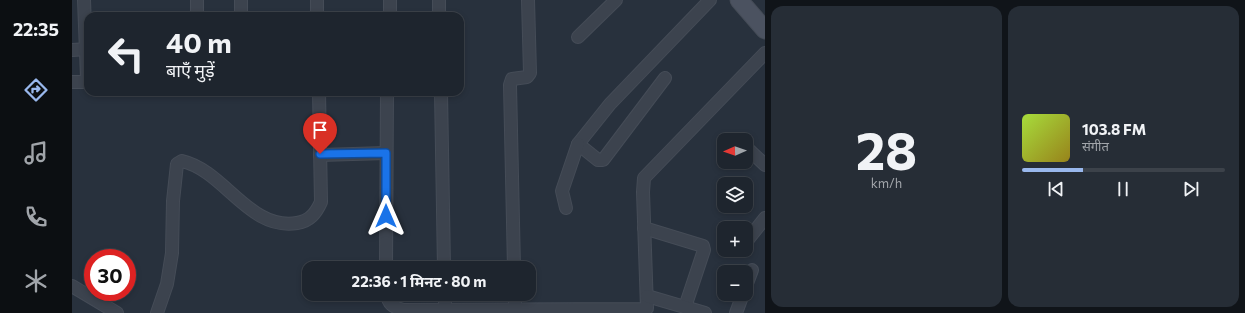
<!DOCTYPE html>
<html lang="hi">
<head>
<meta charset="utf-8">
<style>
  body { margin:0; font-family:Commissioner,"Noto Sans Devanagari",sans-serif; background:#262d36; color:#f1f3f6; height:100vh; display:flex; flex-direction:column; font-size:15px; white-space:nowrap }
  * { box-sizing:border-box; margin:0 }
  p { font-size:13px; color:#a1a5aa }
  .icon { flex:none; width:22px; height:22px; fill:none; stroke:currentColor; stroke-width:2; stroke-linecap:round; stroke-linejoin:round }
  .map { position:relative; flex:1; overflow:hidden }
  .details { display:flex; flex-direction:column; gap:6px; padding:6px; background:#101419; width:480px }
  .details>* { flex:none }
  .hud { position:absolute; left:12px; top:12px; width:380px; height:84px; border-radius:12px; box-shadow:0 2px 6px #0003,0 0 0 1px #3c424a; background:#1e252e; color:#f1f3f6; overflow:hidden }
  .needle { width:26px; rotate:268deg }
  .tools { position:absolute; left:645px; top:133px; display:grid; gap:8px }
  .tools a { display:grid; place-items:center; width:36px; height:36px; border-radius:8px; background:#1e252e; box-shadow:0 2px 6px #0003,0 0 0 1px #3c424a; font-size:20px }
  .speed { position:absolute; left:12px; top:249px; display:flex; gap:8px; font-size:20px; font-weight:700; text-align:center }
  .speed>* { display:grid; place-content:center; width:52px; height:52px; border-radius:50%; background:#1e252e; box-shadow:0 2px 6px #0003,0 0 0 1px #3c424a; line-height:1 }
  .speed .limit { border:6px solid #d22; background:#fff; color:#111 }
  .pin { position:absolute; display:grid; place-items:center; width:34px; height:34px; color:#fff; margin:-41px -17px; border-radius:50% 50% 50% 0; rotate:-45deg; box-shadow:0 0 4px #0007 }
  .pin .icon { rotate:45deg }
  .me { position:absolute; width:44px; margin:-22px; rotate:0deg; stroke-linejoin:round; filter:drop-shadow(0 0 3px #0008) }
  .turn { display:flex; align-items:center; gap:14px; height:84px; padding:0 16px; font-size:18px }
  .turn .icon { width:52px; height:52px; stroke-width:2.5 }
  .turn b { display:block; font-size:28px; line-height:34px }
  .details .tile { flex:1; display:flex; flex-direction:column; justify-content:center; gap:6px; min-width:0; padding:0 14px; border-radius:12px; background:#262d36 }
  .details .dial { align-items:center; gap:0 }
  .dial b { font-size:52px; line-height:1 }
  .song { display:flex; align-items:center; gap:12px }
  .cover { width:48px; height:48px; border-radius:6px; background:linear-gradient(135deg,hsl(80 70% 55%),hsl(50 70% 35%)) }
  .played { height:4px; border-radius:2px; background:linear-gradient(90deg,#99b8ed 30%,#3c424a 30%) }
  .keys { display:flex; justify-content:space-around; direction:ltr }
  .details .tiles { flex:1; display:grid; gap:6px; grid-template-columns:repeat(2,1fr) }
  .trip { position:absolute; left:230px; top:261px; width:234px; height:40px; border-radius:12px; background:#1e252e; box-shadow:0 2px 6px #0003,0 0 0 1px #3c424a; font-weight:700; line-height:40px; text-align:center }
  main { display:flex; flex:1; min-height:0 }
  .tabs { display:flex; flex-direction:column; width:72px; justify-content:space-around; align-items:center; background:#0c0f12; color:#a1a5aa }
  .tabs .icon { width:28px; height:28px }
  .tabs .current { color:#99b8ed }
  .tabs b { font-size:18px; color:#f1f3f6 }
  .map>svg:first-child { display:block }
</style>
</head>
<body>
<main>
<nav class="tabs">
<b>22:35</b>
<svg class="icon current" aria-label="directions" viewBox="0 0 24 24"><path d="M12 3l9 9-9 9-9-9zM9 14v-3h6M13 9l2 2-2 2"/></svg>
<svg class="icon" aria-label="music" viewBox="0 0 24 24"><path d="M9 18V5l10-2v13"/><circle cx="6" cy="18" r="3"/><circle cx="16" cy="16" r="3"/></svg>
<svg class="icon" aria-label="phone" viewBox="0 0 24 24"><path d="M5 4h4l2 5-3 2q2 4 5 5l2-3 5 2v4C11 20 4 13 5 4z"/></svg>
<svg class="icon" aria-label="climate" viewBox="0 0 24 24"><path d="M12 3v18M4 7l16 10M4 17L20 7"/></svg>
</nav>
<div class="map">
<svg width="693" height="313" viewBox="0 0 693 313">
  <rect width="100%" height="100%" fill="#28313d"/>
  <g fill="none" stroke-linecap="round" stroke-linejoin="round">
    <defs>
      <g id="street">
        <polyline points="125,0 125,16"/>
        <polyline points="169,0 169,16"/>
        <polyline points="245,0 245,16"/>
        <polyline points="367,0 367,16"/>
        <polyline points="318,16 318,0"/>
        <polyline points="506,37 544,0"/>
        <polyline points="0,50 16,49"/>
        <polyline points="593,78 531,160 526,160 506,144 538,104 638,0"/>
        <polyline points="0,82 11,82 15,78 12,0"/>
        <polyline points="369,92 372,268"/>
        <polyline points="674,147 693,165"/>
        <polyline points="248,155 314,153"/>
        <polyline points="494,208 490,191 506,144"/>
        <polyline points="572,228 631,246 632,250 613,307"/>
        <polyline points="674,242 693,218"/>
        <polyline points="314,268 315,92"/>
        <polyline points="442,268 438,85 440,79 455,77 458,73 456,0"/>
        <polyline points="0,286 45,313"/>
        <polyline points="674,286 680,270"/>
        <path d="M 315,294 C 316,304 321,307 331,310 L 571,309 L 575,308 L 571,192 L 572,178 L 693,53"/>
        <polyline points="373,294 373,313"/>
        <polyline points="443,294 443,313"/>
        <polyline points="575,296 633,313"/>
        <path d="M 85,313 L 95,284 L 100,253 L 101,201 L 105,164 L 110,161 C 153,171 177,231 225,223 C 238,221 244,213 249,202 L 247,92"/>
        <polyline points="664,313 671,294"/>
      </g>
      <polyline id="secondary" points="667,0 693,30"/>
    </defs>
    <!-- street casing -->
    <use href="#street" stroke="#454c57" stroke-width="14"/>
    <!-- secondary casing -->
    <use href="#secondary" stroke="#454c57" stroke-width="19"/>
    <!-- street -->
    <use href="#street" stroke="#3c434e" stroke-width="12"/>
    <!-- secondary -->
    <use href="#secondary" stroke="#4b5260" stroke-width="17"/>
  </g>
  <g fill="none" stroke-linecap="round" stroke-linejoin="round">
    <defs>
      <polyline id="route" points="248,154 314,153 314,216"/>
    </defs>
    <!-- route casing -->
    <use href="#route" stroke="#114b97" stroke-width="10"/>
    <!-- route -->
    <use href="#route" stroke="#1a73e8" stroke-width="7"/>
  </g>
</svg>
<div class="tools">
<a><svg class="needle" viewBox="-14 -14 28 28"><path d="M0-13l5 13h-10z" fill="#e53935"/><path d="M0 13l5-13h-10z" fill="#a1a5aa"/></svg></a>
<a><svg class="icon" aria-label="layers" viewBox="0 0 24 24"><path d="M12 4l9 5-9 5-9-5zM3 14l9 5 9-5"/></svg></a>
<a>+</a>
<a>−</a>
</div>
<div class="speed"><div class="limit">30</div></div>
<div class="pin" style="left:248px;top:154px;background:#d93025"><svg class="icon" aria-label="arrive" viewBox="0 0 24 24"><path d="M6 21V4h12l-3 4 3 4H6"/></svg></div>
<svg class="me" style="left:314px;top:216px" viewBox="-20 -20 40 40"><path d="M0-17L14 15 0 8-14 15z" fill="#1a73e8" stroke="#fff" stroke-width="4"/></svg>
<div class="trip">22:36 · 1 मिनट · 80 m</div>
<div class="hud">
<div class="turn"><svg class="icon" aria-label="left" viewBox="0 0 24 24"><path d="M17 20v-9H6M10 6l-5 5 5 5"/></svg><div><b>40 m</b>बाएँ मुड़ें</div></div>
</div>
</div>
<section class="details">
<div class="tiles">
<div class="tile dial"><b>28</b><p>km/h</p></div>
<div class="tile">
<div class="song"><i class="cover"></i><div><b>103.8 FM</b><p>संगीत</p></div></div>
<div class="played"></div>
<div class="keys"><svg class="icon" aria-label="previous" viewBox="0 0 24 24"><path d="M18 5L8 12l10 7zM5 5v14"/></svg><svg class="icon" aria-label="pause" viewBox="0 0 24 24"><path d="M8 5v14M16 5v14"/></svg><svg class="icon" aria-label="next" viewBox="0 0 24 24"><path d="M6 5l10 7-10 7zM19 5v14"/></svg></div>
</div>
</div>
</section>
</main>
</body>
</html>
